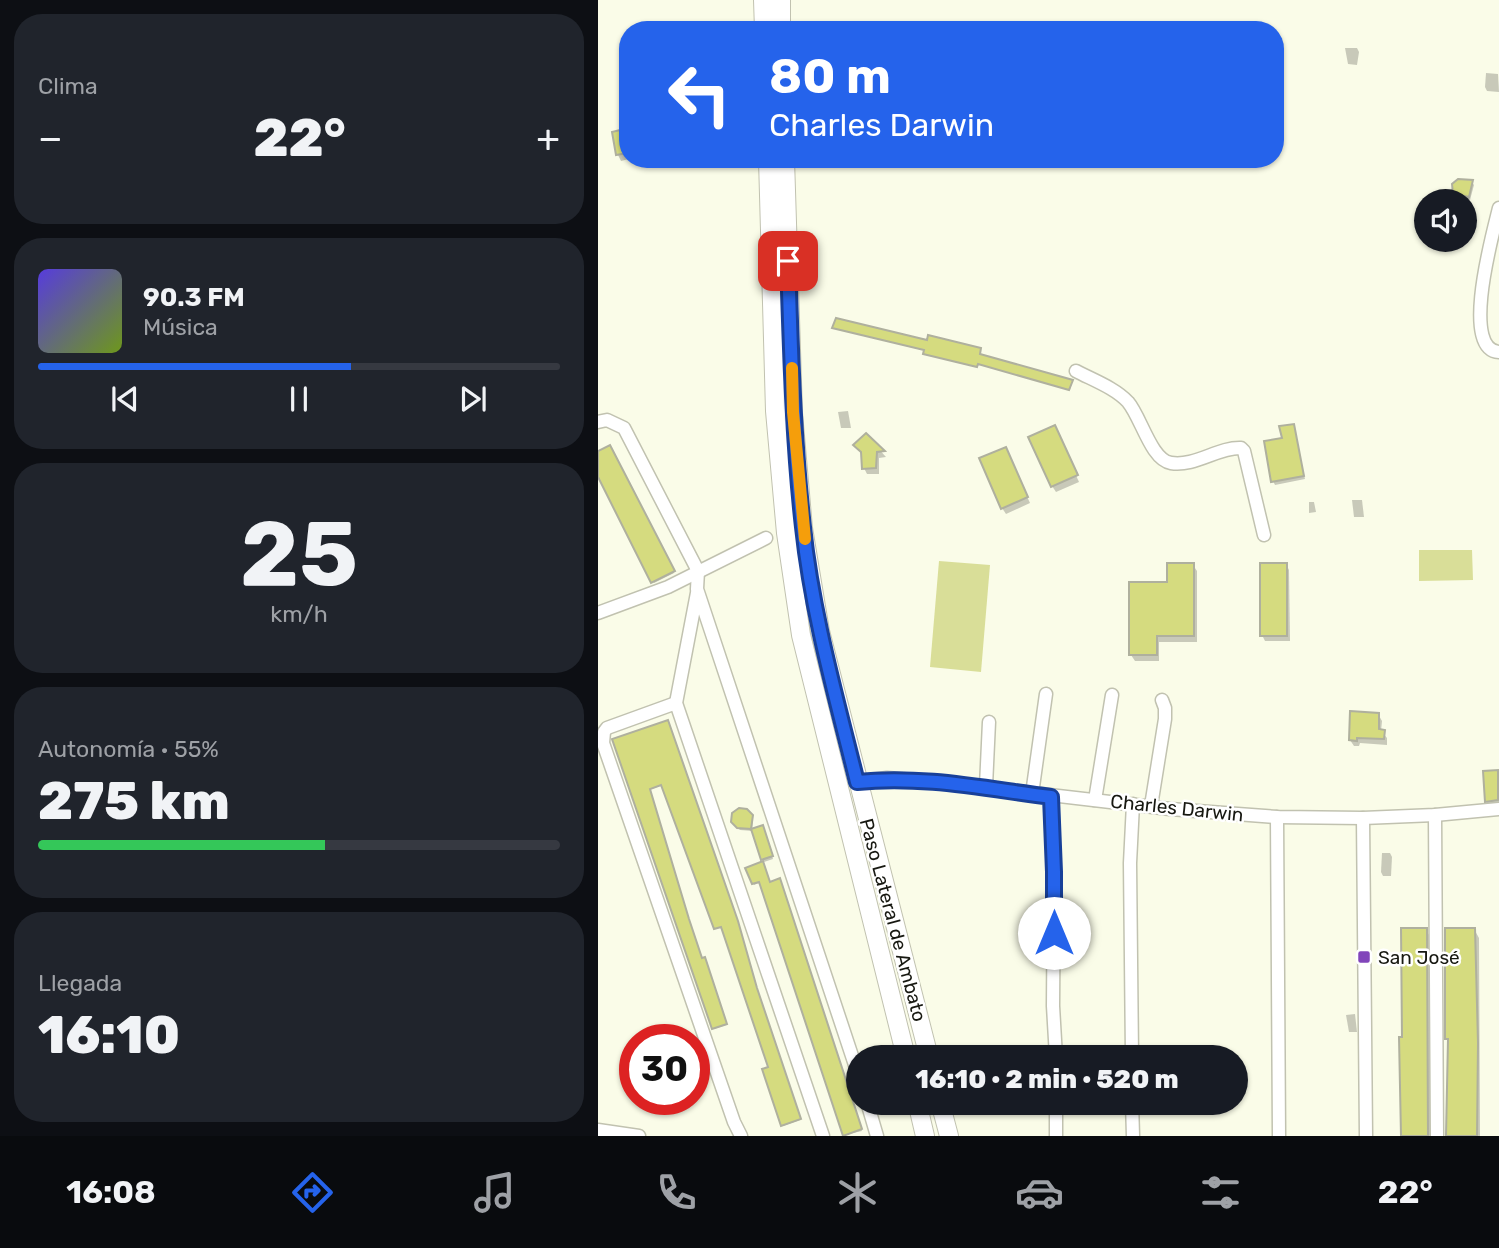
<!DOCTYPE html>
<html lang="es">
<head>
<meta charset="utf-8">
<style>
  body { margin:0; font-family:Rubik,sans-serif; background:#20242c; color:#f1f3f6; height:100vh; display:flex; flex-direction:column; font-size:26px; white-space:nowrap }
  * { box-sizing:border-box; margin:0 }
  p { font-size:23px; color:#9ea1a6 }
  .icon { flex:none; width:38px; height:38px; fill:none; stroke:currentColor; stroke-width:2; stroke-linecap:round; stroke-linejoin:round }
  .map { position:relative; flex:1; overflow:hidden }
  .sheet { display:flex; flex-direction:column; gap:14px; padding:14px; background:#0d0f14; width:598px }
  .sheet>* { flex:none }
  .banner { position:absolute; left:21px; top:21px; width:665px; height:147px; border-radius:28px; box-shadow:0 2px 5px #0004; background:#2563eb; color:#fff; overflow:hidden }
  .controls { position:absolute; left:816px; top:189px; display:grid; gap:14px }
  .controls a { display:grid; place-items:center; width:63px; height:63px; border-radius:50%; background:#171b24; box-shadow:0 2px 5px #0004; font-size:35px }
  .speed { position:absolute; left:21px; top:1024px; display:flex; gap:14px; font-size:35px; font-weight:700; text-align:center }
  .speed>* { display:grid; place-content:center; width:91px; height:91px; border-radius:50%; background:#171b24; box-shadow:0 2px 5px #0004; line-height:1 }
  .speed .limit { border:10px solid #d22; background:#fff; color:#111 }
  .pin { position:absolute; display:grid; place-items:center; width:60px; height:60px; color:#fff; margin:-30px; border-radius:14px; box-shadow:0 4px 10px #0006 }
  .me { position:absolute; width:77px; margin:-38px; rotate:0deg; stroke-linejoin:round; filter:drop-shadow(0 0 5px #0008) }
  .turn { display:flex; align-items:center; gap:24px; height:147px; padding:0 35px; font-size:32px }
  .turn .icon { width:91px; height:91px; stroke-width:2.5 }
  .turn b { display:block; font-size:49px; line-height:60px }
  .big { font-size:52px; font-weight:800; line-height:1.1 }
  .sheet .widget { flex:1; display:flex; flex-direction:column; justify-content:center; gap:10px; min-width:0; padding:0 24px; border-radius:28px; background:#20242c }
  .sheet .dial { align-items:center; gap:0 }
  .dial b { font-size:91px; line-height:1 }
  .song { display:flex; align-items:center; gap:21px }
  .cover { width:84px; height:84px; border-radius:10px; background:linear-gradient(135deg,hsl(250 70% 55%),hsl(80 70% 35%)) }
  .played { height:7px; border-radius:4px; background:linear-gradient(90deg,#2563eb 60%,#363941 60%) }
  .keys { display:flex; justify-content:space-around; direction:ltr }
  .heat { display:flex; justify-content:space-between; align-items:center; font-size:38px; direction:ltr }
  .charge { height:10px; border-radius:5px; background:linear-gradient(90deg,#34c759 55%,#363941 0) }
  .trip { position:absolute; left:248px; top:1045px; width:402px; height:70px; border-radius:35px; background:#171b24; box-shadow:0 2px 5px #0004; font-weight:800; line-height:70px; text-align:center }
  .tab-bar { display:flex; height:112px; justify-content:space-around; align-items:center; background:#090b0e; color:#9ea1a6 }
  .tab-bar .icon { width:49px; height:49px }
  .tab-bar .selected { color:#2563eb }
  .tab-bar b { font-size:32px; color:#f1f3f6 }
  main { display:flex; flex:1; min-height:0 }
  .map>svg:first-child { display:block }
</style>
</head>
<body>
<main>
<section class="sheet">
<div class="widget"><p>Clima</p>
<div class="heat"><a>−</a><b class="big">22°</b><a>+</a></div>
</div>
<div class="widget">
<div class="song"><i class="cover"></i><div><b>90.3 FM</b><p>Música</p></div></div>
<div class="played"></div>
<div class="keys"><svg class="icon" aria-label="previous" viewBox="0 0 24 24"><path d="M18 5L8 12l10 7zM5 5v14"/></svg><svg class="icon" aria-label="pause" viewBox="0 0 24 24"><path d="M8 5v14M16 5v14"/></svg><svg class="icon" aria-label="next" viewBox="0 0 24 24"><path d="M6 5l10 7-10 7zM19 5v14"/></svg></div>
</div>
<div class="widget dial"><b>25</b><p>km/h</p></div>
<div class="widget"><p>Autonomía · 55%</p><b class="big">275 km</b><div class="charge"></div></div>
<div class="widget"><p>Llegada</p><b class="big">16:10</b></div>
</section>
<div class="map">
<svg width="901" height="1136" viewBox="0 0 901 1136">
  <rect width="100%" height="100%" fill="#fafce8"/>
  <!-- green -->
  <g fill="#d9de98">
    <polygon points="821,550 874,550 875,580 821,581"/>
    <polygon points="341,561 392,565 383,672 332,667"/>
  </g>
  <!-- shadow -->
  <g fill="#0003">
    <polygon points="747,48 759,48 761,52 759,65 750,64"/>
    <polygon points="888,73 900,74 901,92 889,91 887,87"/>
    <polygon points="30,130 31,159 23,161 20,155 16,133"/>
    <polygon points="874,182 876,185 872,200 859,197 856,193"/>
    <polygon points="236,328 382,350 382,356 474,383 472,390 380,364 379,367 328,355 328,351"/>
    <polygon points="250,411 253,428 243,428 240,412"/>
    <polygon points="695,426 707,479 677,485 675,481 686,439"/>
    <polygon points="459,433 481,482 458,492 454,486"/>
    <polygon points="268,435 288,457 281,458 281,474 269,474 266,468 265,455 258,445"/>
    <polygon points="11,447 76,573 56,583 0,474 0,453"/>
    <polygon points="410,455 432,503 408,514 404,508"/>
    <polygon points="754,500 764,500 766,517 756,517"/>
    <polygon points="711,502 716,502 718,512 711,513"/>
    <polygon points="688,564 691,570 692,641 667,641 664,635"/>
    <polygon points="595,565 599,571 599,642 561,642 561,661 537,661 533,655 571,584"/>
    <polygon points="780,714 784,721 783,731 789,738 789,745 762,743 761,746 756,746 752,740"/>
    <polygon points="70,722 140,924 159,991 202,1120 185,1126 167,1070 172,1068 125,927 117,929 65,785 51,790 91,922 104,960 107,960 128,1025 116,1029 17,739"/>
    <polygon points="901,770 901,808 893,809 888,801 886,772"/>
    <polygon points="154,816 155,819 154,831 165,830 175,859 166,862 155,831 142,830 137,825"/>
    <polygon points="784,853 792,853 794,857 793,876 785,876 783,872"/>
    <polygon points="149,869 171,884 182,882 264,1131 246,1135 163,882 156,885"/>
    <polygon points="876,929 881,938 882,1136 851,1136 852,1044 849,1039"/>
    <polygon points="828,930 833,938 835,1136 803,1136 802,1039 806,1039"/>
    <polygon points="757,1014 759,1032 751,1032 748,1015"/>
  </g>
  <!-- building -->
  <g fill="#d5db7f" stroke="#afb09e" stroke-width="2">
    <polygon points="30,128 30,153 18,155 14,132"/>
    <polygon points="860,179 875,180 871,197 855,194 854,184"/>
    <polygon points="238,318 329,340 330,335 383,348 382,354 475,380 471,390 380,364 379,367 325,354 326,350 234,328"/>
    <polygon points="696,424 706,476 673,482 666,441 684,438 681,426"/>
    <polygon points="457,425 480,475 453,487 430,437"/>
    <polygon points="268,433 287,451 279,452 278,468 264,469 263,452 255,445"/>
    <polygon points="12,445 77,571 53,583 0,477 0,451"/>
    <polygon points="408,447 430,497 403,509 381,458"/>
    <polygon points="569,563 596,563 596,636 559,636 559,655 531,655 531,582 569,582"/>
    <rect x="662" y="563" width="27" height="73"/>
    <polygon points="752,711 781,713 781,729 787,730 786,739 759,738 759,741 751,740"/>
    <polygon points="70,720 140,921 159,988 203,1119 183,1126 164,1069 170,1067 123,927 116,929 63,785 52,789 91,919 104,958 107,957 129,1024 114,1029 14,739"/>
    <polygon points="900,770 900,800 887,802 885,771"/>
    <polygon points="141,808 149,809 155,815 153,829 165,825 175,856 163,860 153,829 139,828 133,822 134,813"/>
    <polygon points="165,861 172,882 182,878 264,1129 245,1136 161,882 154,884 147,868"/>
    <polygon points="803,928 829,928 830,1136 803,1136 801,1037 804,1037"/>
    <polygon points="847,928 877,928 880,1043 879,1136 848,1136 850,1039 847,1039"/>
  </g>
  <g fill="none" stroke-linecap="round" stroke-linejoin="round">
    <defs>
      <g id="minor">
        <path d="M 901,208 C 895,233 862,350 901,352"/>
        <path d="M 478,371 C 495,380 517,388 530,402 C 543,417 553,460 573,463 C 597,467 620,447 643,448 L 646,451 L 666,535"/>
        <polyline points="0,422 9,420 26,428 100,571 99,589 261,1077"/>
        <polyline points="99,593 78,703 225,1136"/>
        <polyline points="0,613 70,587 168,538"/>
        <polyline points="78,703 9,728 6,732 5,743 136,1122 143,1136"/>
        <polyline points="259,782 289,778 341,782 572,809 679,817 765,818 837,815 901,809"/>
        <polyline points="388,786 391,722"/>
        <polyline points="434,794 448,694"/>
        <polyline points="453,797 456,872 455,1006 458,1057"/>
        <polyline points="497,800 514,695"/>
        <polyline points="553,806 567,719 567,708 564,700"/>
        <polyline points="837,815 839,1136"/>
        <polyline points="679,817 681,1136"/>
        <polyline points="765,818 768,1136"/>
        <polyline points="534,1057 532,863 535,804"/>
        <polyline points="269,1102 279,1136"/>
        <polyline points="458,1102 458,1136"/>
        <polyline points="534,1102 535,1136"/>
        <polyline points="0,1130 41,1136"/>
      </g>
      <g id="highway">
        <polyline points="165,0 166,30"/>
        <polyline points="183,0 183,30"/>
        <polyline points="170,159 177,411 188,533 203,635 308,1057"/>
        <polyline points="187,159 195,413 205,528 222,631 331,1057"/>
        <polyline points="319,1102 327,1136"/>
        <polyline points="342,1102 351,1136"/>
      </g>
    </defs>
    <!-- minor casing -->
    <use href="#minor" stroke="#c1c2b0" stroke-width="15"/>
    <!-- highway casing -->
    <use href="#highway" stroke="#c1c2b0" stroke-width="20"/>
    <!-- minor -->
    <use href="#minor" stroke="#fff" stroke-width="12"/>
    <!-- highway -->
    <use href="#highway" stroke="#fff" stroke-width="18"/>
  </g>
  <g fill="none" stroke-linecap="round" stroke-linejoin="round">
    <defs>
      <path id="route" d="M 190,261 C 193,349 195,438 205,527 C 214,613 238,697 259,782 C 324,775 389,789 453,797 L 456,872 L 456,933"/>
    </defs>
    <!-- route casing -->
    <use href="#route" stroke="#184099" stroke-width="18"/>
    <!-- route -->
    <use href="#route" stroke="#2563eb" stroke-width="12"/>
    <!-- slow -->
    <polyline stroke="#f59e0b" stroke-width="12" points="194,368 195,412 207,539"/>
  </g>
  <!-- markers -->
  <rect fill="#8145ba" stroke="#fff" stroke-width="2.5" x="759" y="950" width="14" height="14" rx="3.5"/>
  <g text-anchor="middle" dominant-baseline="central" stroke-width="5" stroke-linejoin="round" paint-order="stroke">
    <!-- street labels -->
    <g font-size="19" fill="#171811" stroke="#fff">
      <text transform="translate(579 808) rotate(6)">Charles Darwin</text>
      <text transform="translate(295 920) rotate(75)">Paso Lateral de Ambato</text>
    </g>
    <!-- poi labels -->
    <g font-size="19" fill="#171811" stroke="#fff" text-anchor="start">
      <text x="780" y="957">San José</text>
    </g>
  </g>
</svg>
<div class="controls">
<a><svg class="icon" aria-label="sound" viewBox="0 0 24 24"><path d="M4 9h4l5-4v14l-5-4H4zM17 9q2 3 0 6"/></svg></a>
</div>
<div class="speed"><div class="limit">30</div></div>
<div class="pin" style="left:190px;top:261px;background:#d93025"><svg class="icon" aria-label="arrive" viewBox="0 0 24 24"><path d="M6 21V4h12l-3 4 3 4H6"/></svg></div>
<svg class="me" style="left:456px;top:933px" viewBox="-20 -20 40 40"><circle r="19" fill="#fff"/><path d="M0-13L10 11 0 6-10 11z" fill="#2563eb"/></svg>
<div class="trip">16:10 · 2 min · 520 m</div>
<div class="banner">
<div class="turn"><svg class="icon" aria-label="left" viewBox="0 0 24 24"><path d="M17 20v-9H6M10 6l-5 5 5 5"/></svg><div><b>80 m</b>Charles Darwin</div></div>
</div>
</div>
</main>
<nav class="tab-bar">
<b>16:08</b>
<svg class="icon selected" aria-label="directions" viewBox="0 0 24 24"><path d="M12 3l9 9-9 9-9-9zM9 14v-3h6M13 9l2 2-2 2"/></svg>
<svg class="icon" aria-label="music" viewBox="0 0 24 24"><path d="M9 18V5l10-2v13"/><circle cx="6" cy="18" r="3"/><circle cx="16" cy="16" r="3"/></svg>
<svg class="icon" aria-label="phone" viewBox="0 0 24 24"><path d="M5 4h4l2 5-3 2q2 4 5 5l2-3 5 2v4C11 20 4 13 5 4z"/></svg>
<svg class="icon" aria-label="climate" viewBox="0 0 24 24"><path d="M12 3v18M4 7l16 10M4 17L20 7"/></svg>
<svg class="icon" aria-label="car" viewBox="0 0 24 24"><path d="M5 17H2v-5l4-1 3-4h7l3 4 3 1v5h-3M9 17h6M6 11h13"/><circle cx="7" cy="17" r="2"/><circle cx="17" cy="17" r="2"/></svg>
<svg class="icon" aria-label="filters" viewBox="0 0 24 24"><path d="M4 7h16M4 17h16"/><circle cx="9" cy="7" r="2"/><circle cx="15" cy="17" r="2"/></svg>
<b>22°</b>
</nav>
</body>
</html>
